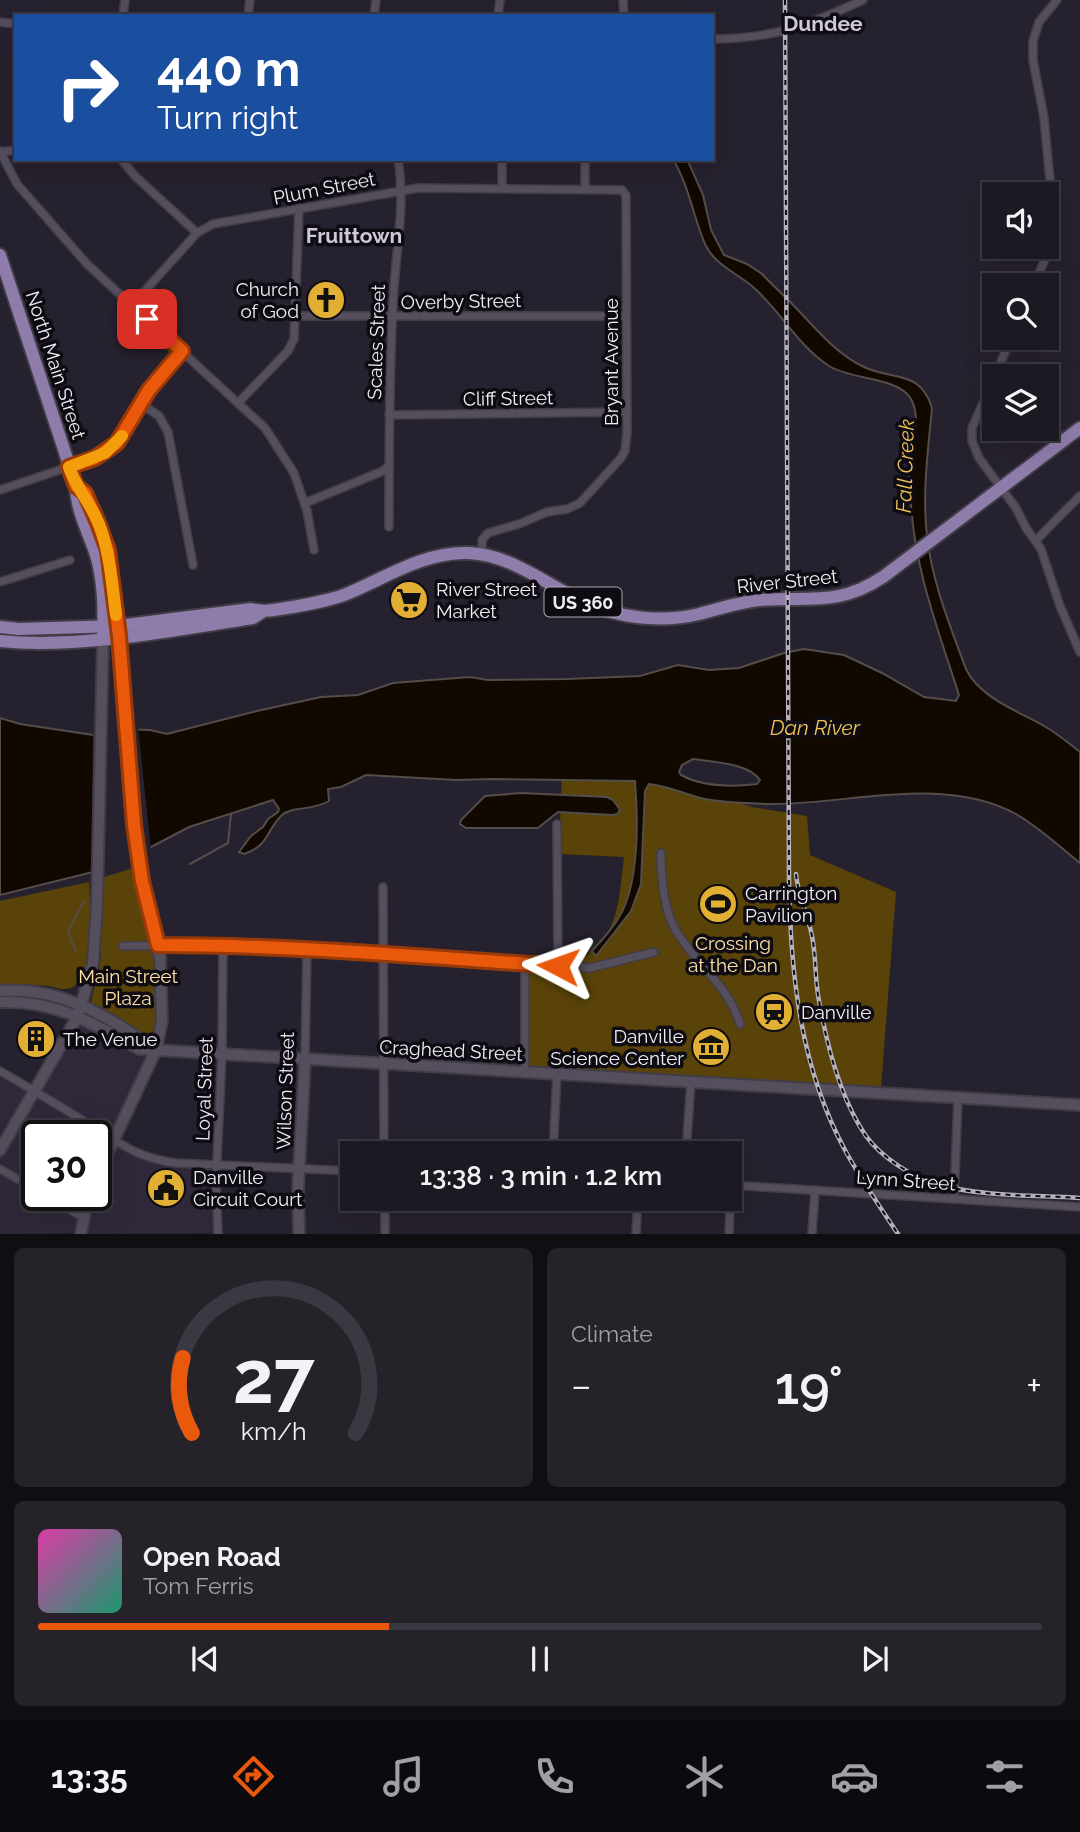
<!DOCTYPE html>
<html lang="en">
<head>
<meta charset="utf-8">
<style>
  body { margin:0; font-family:Raleway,sans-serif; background:#25222a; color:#f1f3f6; height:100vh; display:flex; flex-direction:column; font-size:26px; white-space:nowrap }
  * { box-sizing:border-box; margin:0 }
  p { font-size:23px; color:#a0a0a5 }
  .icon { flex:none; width:38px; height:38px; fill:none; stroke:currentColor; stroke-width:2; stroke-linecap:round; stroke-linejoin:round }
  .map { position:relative; height:1234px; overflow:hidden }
  .panel { display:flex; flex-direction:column; gap:14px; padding:14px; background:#0f0e13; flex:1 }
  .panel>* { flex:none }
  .top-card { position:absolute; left:14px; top:14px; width:700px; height:147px; border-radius:0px; box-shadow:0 7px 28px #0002,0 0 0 2px #3a3840; background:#1a4fa0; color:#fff; overflow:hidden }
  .tools { position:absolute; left:982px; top:182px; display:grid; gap:14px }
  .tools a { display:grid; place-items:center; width:77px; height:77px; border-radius:0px; background:#1c1922; box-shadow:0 7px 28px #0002,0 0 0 2px #3a3840; font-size:35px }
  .speed { position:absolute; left:21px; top:1120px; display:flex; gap:14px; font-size:35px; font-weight:700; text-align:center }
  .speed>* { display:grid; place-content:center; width:91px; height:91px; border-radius:50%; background:#1c1922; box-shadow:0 7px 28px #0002,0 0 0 2px #3a3840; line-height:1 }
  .speed .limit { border:4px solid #111; border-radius:10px; background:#fff; color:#111 }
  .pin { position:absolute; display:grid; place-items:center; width:60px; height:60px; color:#fff; margin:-30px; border-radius:14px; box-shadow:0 4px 10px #0006 }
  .me { position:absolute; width:77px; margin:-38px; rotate:274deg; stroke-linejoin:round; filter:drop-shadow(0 0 5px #0008) }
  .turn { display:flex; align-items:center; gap:24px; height:147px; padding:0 28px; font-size:32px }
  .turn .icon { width:91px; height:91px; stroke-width:2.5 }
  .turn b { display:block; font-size:49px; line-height:60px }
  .big { font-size:52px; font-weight:600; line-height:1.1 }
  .panel .card { flex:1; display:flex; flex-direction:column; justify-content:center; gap:10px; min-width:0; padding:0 24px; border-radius:10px; background:#25222a }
  .panel .dial { align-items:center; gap:0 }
  .dial svg { height:182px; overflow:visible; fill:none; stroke:#3a3840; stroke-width:7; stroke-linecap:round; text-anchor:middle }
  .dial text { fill:#f1f3f6; stroke:none }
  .song { display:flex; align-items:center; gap:21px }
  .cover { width:84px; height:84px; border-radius:10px; background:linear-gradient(135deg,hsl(320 70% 55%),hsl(160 70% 35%)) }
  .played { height:7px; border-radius:4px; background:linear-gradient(90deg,#ea580c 35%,#3a3840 35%) }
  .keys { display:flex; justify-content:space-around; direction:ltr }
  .heat { display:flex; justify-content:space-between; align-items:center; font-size:38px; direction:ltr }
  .panel .tiles { flex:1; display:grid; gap:14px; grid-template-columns:1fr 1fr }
  .card:last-child { grid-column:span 2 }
  .trip { position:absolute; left:340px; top:1141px; width:402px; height:70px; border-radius:0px; background:#1c1922; box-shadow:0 7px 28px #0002,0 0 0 2px #3a3840; font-weight:600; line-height:70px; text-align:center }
  .dock { display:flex; height:112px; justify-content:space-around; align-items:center; background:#0b0a0e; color:#a0a0a5 }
  .dock .icon { width:49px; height:49px }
  .dock .on { color:#ea580c }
  .dock b { font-size:32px; color:#f1f3f6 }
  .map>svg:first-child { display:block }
</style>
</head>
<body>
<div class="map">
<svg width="1080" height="1234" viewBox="0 0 1080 1234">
  <rect width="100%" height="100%" fill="#26212e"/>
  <!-- built -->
  <g fill="#2f283a">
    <polygon points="79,1019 151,1052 113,1135 40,1091"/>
    <polygon points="0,1077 27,1092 0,1135"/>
    <polygon points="35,1091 114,1140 96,1178 96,1136 37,1136 37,1195 88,1195 82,1233 0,1234 0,1150"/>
    <polygon points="116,1146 128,1154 146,1160 213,1169 216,1233 85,1234 92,1199 96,1195 96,1189"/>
  </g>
  <!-- green -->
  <g fill="#594308">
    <path d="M 562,770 L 692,788 L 752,807 L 807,816 L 810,855 L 896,892 L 881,1088 L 529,1068 L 528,955 L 587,956 C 593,946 603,939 609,930 C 620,910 621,880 624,857 L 559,854 Z"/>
    <polygon points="133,868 138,898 157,963 158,1012 155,1030 148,1036 90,1006 101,959 101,878"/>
    <path d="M 89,882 C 90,906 99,988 65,989 C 60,990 54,987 49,986 C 33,984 16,985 0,985 L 0,901 Z"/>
  </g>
  <!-- water -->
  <g fill="#110800" stroke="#544d4a" stroke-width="2" fill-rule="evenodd">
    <path d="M 673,159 L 687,159 L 703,195 L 711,230 L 724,255 L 747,264 L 762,274 C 773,286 786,297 797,309 C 817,330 836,353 862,366 C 890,381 920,368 932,408 C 928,450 922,494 927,536 C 932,582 950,626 966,669 C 981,700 1022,712 1049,729 C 1060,736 1070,744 1080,752 L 1080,863 C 1060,847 1039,827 1016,814 C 942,774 848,805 769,804 C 748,803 726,803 705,799 C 686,795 669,786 649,784 L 645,791 L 641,884 L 631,911 L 596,956 L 592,951 C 603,939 614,927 622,912 C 639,877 638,820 635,781 L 493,779 L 456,780 L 366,775 L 341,787 L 328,789 L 329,801 C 312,811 292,806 282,815 C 266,830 270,845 244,854 L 239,852 L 251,836 L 263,827 L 268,819 L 278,812 L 279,809 L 273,800 L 189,827 L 113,867 L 0,895 L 0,718 L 20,724 L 93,735 L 118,729 L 150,730 L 167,734 L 257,711 L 321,697 L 358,695 L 393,683 L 470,677 L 488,680 L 567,679 L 640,676 L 678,665 L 709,670 L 739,668 L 784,653 L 804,649 L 844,655 L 882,673 L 924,697 L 956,701 L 959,695 C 939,632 915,571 911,504 C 910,490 909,476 910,462 C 911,441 922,419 911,399 C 899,377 851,380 829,366 C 797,345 780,310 752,286 C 736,273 713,263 705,244 C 693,216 689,186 673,159 ZM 693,759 C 713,762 748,763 760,780 L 757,784 C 732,787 703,787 681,775 L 679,772 L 682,765 Z"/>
    <polygon points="521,793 607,797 613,800 620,810 617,814 613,815 558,812 538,828 466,828 460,824 461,820 485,796"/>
  </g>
  <!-- pier -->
  <polygon fill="#26212e" points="117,726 138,726 151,850 114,870 91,876 93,732"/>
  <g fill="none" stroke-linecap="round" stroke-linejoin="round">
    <!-- stream -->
    <g stroke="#544d4a" stroke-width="2">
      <polyline points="190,864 228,843 231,814"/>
      <polyline points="76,952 68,932 84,901"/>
    </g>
    <defs>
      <g id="street">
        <polyline points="623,0 624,16"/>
        <polyline points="123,16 125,0"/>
        <polyline points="248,16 250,0"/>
        <polyline points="374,16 376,0"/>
        <polyline points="498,16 500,0"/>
        <polyline points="0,22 16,24"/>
        <path d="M 712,39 C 773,39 809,25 863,0"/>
        <polyline points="0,151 17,184 87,264 265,428 294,473 307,511 314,550"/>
        <polyline points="0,152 16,150"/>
        <polyline points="121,159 135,176 197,233"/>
        <polyline points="502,188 502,159"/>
        <polyline points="585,188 585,159"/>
        <polyline points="1034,285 1048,252 1053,212 1044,118 1033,60 1033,41 1039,22 1057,0"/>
        <polyline points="132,305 197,233 213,224 418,188 622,190 626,195 627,432 625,451 621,458 580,503 567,509 547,512 519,524 488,533 482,540 482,554"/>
        <polyline points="296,316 626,316"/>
        <polyline points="995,376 1011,338"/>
        <polyline points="994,378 972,428 972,441 979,458 1016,508 1026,528 1041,549 1060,606 1080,652"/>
        <polyline points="239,402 288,351 294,339 299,208"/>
        <polyline points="141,404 159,416 168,432 193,565"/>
        <polyline points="389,415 627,412"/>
        <polyline points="0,490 95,458 113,447 126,429 149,390 182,351"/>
        <polyline points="305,503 383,471 389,466"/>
        <path d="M 389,527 C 389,452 389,378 393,303 C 395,255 406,207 398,159"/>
        <path d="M 1036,541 C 1050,525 1065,511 1080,496"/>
        <polyline points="0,582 70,560"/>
        <polyline points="557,824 558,966"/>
        <path d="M 661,853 C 661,878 663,907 675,929 C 694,962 729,986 740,1024"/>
        <polyline points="383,887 384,1153"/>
        <polyline points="123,946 210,945 396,953 590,968 654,952"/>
        <polyline points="525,964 525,1072"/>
        <polyline points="305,1060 307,949"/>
        <path d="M 0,1071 C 28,1087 56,1104 84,1121 C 119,1142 133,1157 176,1163 L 352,1171"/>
        <polyline points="553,1153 557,1074"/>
        <polyline points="686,1153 691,1081"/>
        <polyline points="0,1169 37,1190"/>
        <polyline points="730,1185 1080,1207"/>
        <polyline points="45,1195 84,1218"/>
        <polyline points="385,1199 385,1234"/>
        <polyline points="954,1199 958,1099"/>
        <polyline points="218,1234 216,1180 222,1055 223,945"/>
        <polyline points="636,1234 638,1199"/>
        <polyline points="729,1234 731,1185"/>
        <polyline points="812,1234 815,1190"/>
      </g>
      <g id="secondary">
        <path d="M 0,991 C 60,986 110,1017 156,1050"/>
        <path d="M 0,1002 C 56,1000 92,1023 139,1049 L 1080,1105"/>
        <polyline points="0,1150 78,1016 93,963 97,904 103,638"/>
        <polyline points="96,1178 156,1050 162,1020 160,957 142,881 134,825 119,636"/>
        <polyline points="81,1234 88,1195"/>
        <polyline points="299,1234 298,1188 305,1060"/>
      </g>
      <g id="primary">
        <path d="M 0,255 L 76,486 C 76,510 89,533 96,555 C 104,582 104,610 103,638"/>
        <path d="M 76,486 C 110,515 113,591 118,634"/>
        <path d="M 0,627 L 19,629 L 118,626 L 251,609 C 265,613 278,609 293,607 C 310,604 327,601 344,595 C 384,579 424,551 469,553 C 517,555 555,593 599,608 C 630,619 666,622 699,614 C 719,609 739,602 760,600 C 810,596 837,607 883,577 L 1080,428"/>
        <path d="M 0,641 C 80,649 174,630 253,618 L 262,612"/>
      </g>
    </defs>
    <!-- street casing -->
    <use href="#street" stroke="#403d47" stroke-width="10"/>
    <!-- secondary casing -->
    <use href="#secondary" stroke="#403d47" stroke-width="14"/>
    <!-- primary casing -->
    <use href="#primary" stroke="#403d47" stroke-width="16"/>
    <!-- street -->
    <use href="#street" stroke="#544e5d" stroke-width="7"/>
    <!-- secondary -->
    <use href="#secondary" stroke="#544e5d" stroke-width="10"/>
    <!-- primary -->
    <use href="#primary" stroke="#8e7caa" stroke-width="12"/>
    <defs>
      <g id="rail">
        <path d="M 785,0 L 789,878 C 790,972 800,1068 846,1152 C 862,1181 880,1207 898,1234"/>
        <path d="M 796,874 C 798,896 808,915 812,936 C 816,956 815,976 818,995 C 826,1042 839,1097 866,1136 C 881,1157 912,1177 936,1184 C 982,1197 1033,1195 1080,1198"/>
      </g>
    </defs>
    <!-- rail casing -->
    <use href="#rail" stroke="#b5b1bb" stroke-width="4.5"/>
    <!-- rail -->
    <use href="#rail" stroke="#0e0c12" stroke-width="2" stroke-dasharray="5" stroke-linecap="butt"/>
  </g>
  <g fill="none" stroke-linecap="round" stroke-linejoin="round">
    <defs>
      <path id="route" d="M 147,319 L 182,351 L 149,390 L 117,443 L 95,458 L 69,467 L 76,486 L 85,493 L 98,523 L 108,550 L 119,636 L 134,825 L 142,881 L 158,945 C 292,945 424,957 558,966"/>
    </defs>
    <!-- route casing -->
    <use href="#route" stroke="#983908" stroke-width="18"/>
    <!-- route -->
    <use href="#route" stroke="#ea580c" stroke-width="12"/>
    <!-- slow -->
    <path stroke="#f59e0b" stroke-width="12" d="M 116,615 C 112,584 110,553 99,524 C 90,502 76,488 69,467 L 105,453 L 122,436"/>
  </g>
  <!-- icons -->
  <defs>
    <symbol id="church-disc" viewBox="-11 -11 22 22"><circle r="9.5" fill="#e1af34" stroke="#0e0c12"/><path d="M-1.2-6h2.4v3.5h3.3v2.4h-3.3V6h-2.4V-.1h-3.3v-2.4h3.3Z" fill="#111"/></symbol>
    <symbol id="supermarket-disc" viewBox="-11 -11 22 22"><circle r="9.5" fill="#e1af34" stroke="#0e0c12"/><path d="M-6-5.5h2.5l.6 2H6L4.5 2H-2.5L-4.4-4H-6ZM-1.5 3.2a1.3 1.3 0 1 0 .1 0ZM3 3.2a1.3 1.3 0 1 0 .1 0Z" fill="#111"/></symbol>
    <symbol id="stadium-disc" viewBox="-11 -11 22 22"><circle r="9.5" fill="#e1af34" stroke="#0e0c12"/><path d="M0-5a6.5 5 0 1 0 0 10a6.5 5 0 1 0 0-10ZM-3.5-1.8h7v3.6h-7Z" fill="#111"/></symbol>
    <symbol id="station-disc" viewBox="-11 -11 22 22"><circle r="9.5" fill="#e1af34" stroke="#0e0c12"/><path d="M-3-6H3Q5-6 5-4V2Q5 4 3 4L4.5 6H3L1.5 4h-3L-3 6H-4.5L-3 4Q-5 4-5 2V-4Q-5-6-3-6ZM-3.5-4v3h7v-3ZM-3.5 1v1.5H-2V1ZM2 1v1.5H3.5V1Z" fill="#111"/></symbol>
    <symbol id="building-disc" viewBox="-11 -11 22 22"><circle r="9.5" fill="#e1af34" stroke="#0e0c12"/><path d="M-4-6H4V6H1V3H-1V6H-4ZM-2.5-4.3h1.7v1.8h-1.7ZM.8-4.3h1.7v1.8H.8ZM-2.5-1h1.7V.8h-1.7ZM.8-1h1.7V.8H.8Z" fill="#111"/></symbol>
    <symbol id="museum-disc" viewBox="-11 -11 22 22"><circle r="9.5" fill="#e1af34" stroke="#0e0c12"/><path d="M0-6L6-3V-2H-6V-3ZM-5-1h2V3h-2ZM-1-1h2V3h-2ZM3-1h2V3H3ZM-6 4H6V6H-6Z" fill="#111"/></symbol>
    <symbol id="civic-disc" viewBox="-11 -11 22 22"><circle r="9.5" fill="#e1af34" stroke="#0e0c12"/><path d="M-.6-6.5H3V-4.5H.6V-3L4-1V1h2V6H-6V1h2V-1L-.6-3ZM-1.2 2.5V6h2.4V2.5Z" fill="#111"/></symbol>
  </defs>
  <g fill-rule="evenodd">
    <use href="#church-disc" x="304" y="278" width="44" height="44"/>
    <use href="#supermarket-disc" x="387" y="578" width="44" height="44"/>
    <use href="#stadium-disc" x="696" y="882" width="44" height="44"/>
    <use href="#station-disc" x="752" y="990" width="44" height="44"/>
    <use href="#building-disc" x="14" y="1017" width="44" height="44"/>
    <use href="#museum-disc" x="689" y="1025" width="44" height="44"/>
    <use href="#civic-disc" x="144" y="1166" width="44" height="44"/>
  </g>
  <g text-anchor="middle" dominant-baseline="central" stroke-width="7" stroke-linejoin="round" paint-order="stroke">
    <!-- shield labels -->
    <rect fill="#0e0c12" stroke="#acaab1" stroke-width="2" x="544.5" y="587.5" width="77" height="29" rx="5"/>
    <g font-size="18" font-weight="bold" fill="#f0edf5">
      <text x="583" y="602">US 360</text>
    </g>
    <!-- street labels -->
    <g font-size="19" fill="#f0edf5" stroke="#0e0c12">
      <text transform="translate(324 188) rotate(-11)">Plum Street</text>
      <text transform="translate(461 301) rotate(-1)">Overby Street</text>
      <text transform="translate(376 342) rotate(-88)">Scales Street</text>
      <text transform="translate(611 362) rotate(-90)">Bryant Avenue</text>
      <text transform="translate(56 365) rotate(72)">North Main Street</text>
      <text transform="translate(508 398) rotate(-1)">Cliff Street</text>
      <text transform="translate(787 581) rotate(-6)">River Street</text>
      <text transform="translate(451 1050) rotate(3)">Craghead Street</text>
      <text transform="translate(204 1089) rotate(-88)">Loyal Street</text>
      <text transform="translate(285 1091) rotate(-88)">Wilson Street</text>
      <text transform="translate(906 1180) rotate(4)">Lynn Street</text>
    </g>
    <!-- poi labels -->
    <g font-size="19" fill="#f0edf5" stroke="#0e0c12" text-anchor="start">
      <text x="299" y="289" text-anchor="end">Church<tspan x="299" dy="22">of God</tspan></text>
      <text x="436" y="589">River Street<tspan x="436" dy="22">Market</tspan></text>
      <text x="745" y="893">Carrington<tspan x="745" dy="22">Pavilion</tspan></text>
      <text x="801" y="1012">Danville</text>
      <text x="684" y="1036" text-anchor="end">Danville<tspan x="684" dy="22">Science Center</tspan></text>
      <text x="63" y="1039">The Venue</text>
      <text x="193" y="1177">Danville<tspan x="193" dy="22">Circuit Court</tspan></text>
    </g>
    <!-- park labels -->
    <g font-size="19" fill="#fde1a7" stroke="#0e0c12">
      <text x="733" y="943">Crossing<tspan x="733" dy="22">at the Dan</tspan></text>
      <text x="128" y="976">Main Street<tspan x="128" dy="22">Plaza</tspan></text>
    </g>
    <!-- neighbourhood labels -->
    <g font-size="21" font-weight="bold" fill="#cec8d9" stroke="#0e0c12">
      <text x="823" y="23">Dundee</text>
      <text x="354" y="235">Fruittown</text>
    </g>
    <!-- water labels -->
    <g font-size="21" font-style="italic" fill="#f1c257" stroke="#0e0c12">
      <text transform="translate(905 466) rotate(-88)">Fall Creek</text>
      <text x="815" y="727">Dan River</text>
    </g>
  </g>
</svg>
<div class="tools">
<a><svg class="icon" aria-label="sound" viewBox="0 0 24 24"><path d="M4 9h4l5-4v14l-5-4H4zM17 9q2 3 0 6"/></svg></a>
<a><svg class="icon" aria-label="search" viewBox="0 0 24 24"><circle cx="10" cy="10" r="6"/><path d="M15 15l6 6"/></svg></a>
<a><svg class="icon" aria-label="layers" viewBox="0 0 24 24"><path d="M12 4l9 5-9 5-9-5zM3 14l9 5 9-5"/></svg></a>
</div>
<div class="speed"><div class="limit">30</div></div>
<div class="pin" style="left:147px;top:319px;background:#d93025"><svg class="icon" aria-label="arrive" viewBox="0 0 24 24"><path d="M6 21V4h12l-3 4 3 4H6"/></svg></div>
<svg class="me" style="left:558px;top:966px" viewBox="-20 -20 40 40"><path d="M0-17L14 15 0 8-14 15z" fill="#ea580c" stroke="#fff" stroke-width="4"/></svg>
<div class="trip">13:38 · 3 min · 1.2 km</div>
<div class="top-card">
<div class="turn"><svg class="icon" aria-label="right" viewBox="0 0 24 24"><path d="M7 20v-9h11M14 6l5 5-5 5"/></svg><div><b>440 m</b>Turn right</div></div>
</div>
</div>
<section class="panel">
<div class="tiles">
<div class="card dial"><svg viewBox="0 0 100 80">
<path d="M14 69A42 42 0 1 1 86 69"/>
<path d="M14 69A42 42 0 0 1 10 36" stroke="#ea580c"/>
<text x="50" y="56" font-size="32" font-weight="700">27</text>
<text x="50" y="72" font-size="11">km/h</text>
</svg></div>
<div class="card"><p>Climate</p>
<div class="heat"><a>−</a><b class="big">19°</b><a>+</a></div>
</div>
<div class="card">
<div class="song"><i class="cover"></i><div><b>Open Road</b><p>Tom Ferris</p></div></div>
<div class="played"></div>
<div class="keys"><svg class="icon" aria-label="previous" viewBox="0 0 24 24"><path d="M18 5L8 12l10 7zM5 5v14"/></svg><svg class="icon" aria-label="pause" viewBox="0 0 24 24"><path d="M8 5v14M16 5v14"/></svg><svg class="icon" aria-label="next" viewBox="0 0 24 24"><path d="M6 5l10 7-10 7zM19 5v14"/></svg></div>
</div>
</div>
</section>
<nav class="dock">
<b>13:35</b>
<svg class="icon on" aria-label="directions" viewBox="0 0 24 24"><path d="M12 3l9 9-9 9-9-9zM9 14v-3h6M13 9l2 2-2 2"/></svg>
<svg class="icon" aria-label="music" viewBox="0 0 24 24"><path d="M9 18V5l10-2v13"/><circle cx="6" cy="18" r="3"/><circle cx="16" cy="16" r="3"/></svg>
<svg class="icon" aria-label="phone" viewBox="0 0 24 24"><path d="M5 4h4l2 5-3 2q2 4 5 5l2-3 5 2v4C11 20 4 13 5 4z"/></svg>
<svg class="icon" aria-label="climate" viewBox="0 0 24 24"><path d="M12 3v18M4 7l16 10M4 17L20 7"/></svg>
<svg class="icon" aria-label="car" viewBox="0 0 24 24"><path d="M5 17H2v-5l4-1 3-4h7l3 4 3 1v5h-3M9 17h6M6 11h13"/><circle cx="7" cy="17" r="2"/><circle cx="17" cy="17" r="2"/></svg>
<svg class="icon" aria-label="filters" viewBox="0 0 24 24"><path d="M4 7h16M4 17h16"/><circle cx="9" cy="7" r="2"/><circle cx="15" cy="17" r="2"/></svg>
</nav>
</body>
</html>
